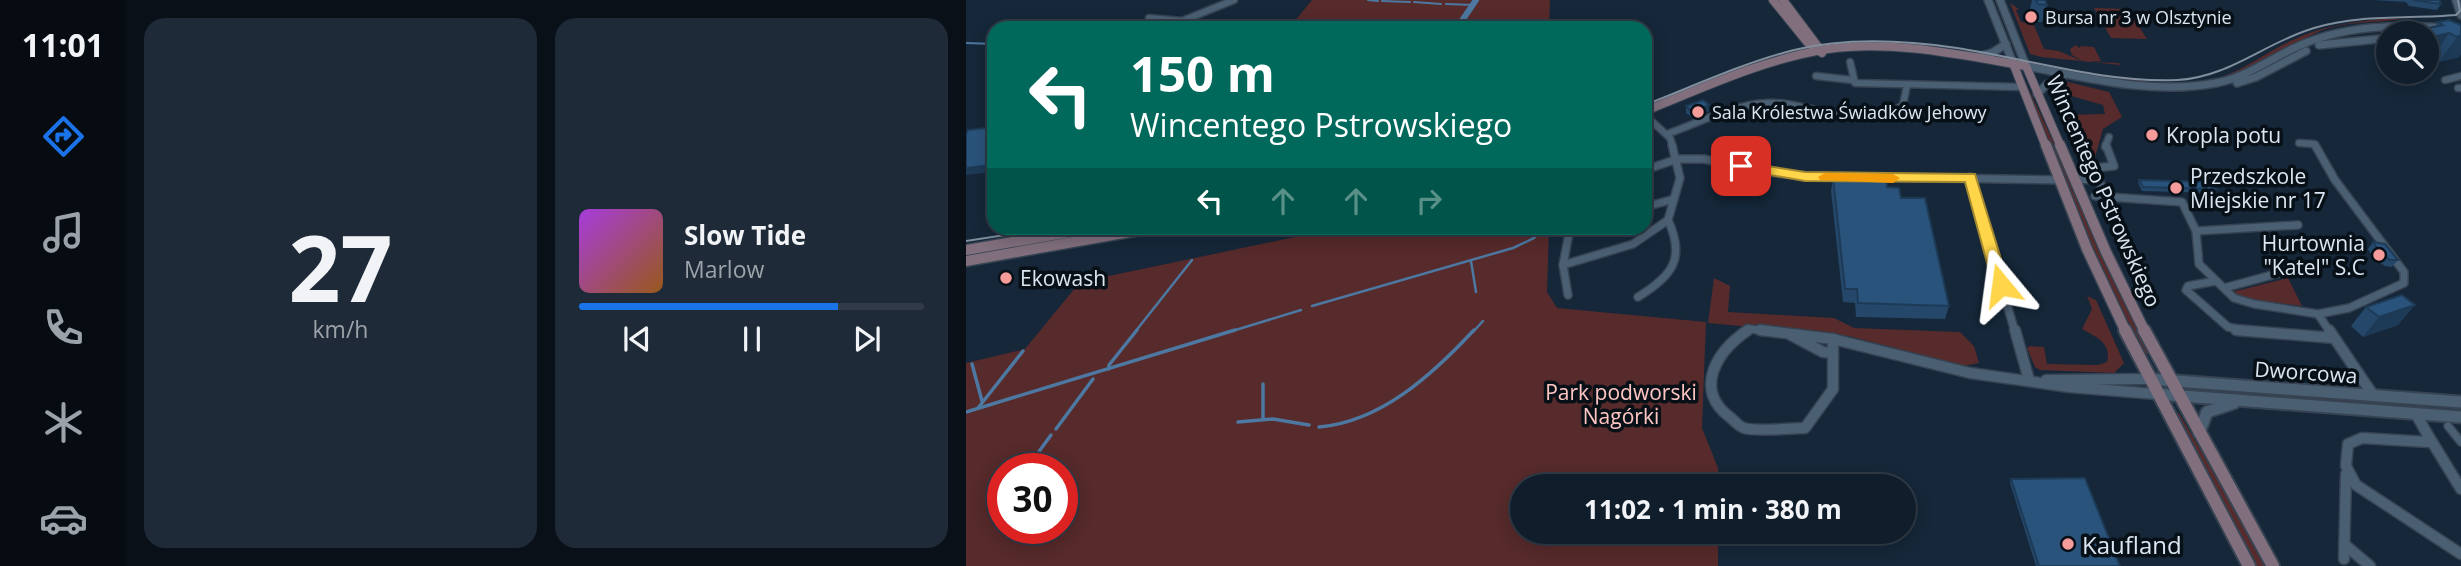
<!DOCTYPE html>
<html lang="pl">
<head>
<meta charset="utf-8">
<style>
  body { margin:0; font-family:"Open Sans",sans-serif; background:#1e2a37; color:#f1f3f6; height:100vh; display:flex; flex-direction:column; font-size:26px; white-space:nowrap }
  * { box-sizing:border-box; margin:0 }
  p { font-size:23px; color:#9ca2a9 }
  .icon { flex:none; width:38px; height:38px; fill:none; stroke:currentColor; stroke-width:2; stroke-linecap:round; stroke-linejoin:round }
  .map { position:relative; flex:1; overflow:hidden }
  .panel { display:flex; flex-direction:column; gap:18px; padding:18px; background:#091018; width:840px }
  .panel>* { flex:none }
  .banner { position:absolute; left:21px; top:21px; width:665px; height:214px; border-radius:21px; box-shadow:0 4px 18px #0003,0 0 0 2px #303b47; background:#00695c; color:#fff; overflow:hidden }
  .buttons { position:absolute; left:1410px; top:21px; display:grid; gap:14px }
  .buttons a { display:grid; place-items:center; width:63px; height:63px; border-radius:50%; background:#101d2b; box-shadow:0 4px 18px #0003,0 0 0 2px #303b47; font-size:35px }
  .speed { position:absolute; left:21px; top:453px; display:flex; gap:14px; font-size:35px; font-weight:700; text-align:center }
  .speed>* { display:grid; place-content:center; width:91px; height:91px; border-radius:50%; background:#101d2b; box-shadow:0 4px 18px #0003,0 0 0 2px #303b47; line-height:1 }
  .speed .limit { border:10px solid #d22; background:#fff; color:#111 }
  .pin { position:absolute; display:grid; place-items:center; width:60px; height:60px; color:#fff; margin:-30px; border-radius:14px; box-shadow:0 4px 10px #0006 }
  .me { position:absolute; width:77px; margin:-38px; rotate:344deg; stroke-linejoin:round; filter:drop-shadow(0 0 5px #0008) }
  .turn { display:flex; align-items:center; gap:24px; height:147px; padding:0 28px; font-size:32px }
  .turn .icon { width:91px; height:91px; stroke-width:2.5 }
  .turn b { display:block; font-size:49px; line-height:60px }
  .lanes { display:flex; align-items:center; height:66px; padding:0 28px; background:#0003; justify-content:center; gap:35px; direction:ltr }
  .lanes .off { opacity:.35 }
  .panel .widget { flex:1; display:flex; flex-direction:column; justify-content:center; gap:10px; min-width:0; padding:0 24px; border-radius:21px; background:#1e2a37 }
  .panel .dial { align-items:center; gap:0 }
  .dial b { font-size:91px; line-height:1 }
  .song { display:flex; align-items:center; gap:21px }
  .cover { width:84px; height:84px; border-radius:10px; background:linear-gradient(135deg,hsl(280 70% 55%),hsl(30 70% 35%)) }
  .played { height:7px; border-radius:4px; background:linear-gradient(90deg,#1a73e8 75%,#303b47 75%) }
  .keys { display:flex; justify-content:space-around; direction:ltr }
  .panel .tiles { flex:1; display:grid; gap:18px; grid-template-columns:repeat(2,1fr) }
  .trip { position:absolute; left:544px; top:474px; width:406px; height:70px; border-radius:35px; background:#101d2b; box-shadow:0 4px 18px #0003,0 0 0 2px #303b47; font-weight:700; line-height:70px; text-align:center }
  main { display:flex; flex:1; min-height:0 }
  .menu { display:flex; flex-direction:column; width:126px; justify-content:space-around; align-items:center; background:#060c11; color:#9ca2a9 }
  .menu .icon { width:49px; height:49px }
  .menu .on { color:#1a73e8 }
  .menu b { font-size:32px; color:#f1f3f6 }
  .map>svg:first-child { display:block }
</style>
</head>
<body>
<main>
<nav class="menu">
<b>11:01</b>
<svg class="icon on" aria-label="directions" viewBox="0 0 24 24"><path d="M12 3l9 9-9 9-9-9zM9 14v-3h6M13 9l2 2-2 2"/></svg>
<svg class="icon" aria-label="music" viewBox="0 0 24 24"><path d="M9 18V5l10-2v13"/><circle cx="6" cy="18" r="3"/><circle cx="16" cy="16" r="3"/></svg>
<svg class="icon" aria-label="phone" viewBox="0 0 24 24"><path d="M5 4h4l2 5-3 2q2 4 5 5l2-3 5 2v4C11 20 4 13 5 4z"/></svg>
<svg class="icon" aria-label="climate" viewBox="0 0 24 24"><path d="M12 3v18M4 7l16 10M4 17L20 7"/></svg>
<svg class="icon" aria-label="car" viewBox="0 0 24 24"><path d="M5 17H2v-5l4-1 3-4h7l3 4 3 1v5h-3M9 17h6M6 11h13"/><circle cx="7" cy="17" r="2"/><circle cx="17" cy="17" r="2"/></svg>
</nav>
<section class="panel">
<div class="tiles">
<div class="widget dial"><b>27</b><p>km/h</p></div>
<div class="widget">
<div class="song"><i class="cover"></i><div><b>Slow Tide</b><p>Marlow</p></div></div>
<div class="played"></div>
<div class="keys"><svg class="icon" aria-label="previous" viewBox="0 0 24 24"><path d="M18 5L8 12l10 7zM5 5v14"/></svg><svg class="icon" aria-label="pause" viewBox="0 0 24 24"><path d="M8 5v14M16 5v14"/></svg><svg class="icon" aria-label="next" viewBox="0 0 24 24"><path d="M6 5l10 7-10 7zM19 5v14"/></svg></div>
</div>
</div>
</section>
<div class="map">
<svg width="1495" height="566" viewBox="0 0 1495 566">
  <rect width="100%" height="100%" fill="#152739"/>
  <!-- green -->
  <g fill="#572a2b" fill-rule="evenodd">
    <polygon points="346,0 584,0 583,28 323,28"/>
    <polygon points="1044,3 1053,9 1050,10 1055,22 1067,23 1078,49 1093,51 1118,62 1106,55 1104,49 1110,45 1115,49 1114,46 1128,47 1135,61 1120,62 1153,63 1154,65 1075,57 1064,54"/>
    <polygon points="1128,8 1162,9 1181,39 1145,38"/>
    <path d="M 1417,19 L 1436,19 C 1408,23 1378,21 1352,32 C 1319,46 1289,71 1255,79 C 1199,92 1140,77 1085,68 C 1138,72 1193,91 1248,79 C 1277,72 1301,51 1329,39 C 1356,26 1387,22 1417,19 Z"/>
    <polygon points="1098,81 1143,92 1156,117 1137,129 1129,157 1110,156 1095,115 1139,114 1137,105 1095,93 1094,97 1101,109 1094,111 1086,93 1091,86 1106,84 1090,84"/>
    <polygon points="1057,83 1060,83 1186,354 1179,354 1131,262"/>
    <path d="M 372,228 L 583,228 L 581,292 L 591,308 L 740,322 L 736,428 L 752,468 L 752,486 L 556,486 L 556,532 L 752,532 L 752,566 L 0,566 L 0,363 L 59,349 L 114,282 ZM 37,469 L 96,469 L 96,528 L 37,528 Z"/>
    <polygon points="748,278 764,286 762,312 868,318 888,328 994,332 1008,346 1013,363 998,366 883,336 742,323"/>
    <polygon points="1322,278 1336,306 1274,298 1266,292"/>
    <path d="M 1121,296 L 1130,300 L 1158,363 L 1148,373 L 1074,370 L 1069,367 L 1061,348 L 1064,346 L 1078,347 L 1081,364 L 1132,365 L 1141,362 C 1146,343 1130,337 1116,329 L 1126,309 Z"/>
    <polygon points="1235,389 1458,403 1464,411 1236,393"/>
    <polygon points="1205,413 1213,413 1302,566 1287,566"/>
  </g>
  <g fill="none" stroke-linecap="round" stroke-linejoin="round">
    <!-- stream-far2 -->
    <g stroke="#4d78a1" stroke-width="2">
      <polyline points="402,0 412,1"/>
      <polyline points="416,1 444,2"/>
      <polyline points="448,2 475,4"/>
      <polyline points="480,4 508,5"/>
      <polyline points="70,23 72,28"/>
      <polyline points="0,43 28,44"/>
    </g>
    <!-- stream-far1 -->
    <g stroke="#4d78a1" stroke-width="2.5">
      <polyline points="505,261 510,292"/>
      <polyline points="346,306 547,248 568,238 577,228"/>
      <polyline points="169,332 226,260"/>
      <polyline points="263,332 335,310"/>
      <polyline points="507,332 517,321"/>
    </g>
    <!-- stream -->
    <g stroke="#4d78a1" stroke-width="3.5">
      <polyline points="6,364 16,401"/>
      <polyline points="143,369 143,365 171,330"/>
      <polyline points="297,384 297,419"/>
      <polyline points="12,408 57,351"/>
      <polyline points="0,412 269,330"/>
      <polyline points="272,422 307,419 343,425"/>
      <path d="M 353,427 C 415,422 467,374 508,330"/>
      <polyline points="90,429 127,379"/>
      <polyline points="61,468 85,435"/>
    </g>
    <!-- canal -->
    <polyline stroke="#4d78a1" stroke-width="6" points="491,28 510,0"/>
    <defs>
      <polyline id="pedestrian" points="1482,426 1495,442"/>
      <g id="minor-far2">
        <polyline points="183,18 216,21 268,0"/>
        <polyline points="884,62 889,83 1056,87"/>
        <polyline points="850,76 886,80"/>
        <polyline points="1479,80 1495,76"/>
        <polyline points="1492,88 1495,88"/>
        <polyline points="679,115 704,138 707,147"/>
        <path d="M 701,134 C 733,123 765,105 800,103 C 845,100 896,136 937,105 L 941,85"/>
        <polyline points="1333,143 1348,144 1350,147"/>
        <polyline points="1139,147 1143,137"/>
      </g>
      <g id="minor-far1">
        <polyline points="679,170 711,159 738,159 792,171 839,176 1094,180"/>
        <polyline points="1004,177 1049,332"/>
        <polyline points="1109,179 1132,180"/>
        <polyline points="1129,196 1216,202 1230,231"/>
        <polyline points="1140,197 1128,168 1148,166 1140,145"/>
        <polyline points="679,207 708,199"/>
        <polyline points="1332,225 1230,231 1233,264 1268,298 1288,304 1352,314 1383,308 1438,283 1438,272 1369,180 1349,145"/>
        <polyline points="604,228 597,265 667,244 702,220"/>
        <polyline points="597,265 602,295"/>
        <polyline points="1250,281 1222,286 1220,290 1262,327 1285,332"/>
        <polyline points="1258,288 1332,268"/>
        <path d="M 672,297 C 706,276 720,259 702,220 L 714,178 L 706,145"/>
        <polyline points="1352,314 1364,332"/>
        <polyline points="779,332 784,329 808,332"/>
      </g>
      <g id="minor">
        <path d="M 782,330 C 751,351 726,390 765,418 C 768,421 774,427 778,428 C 789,432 825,428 839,428 L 867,389 L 867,339"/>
        <polyline points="794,330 867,339"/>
        <polyline points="1049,330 1063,380"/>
        <polyline points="1270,330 1368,338"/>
        <polyline points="1363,330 1407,395"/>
        <polyline points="825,335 857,352 867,353"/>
        <polyline points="867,339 1004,373 1103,387 1190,394"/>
        <polyline points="1080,380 1183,379"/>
        <polyline points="1450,414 1463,437 1462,442 1396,438 1382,444 1380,466 1390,485 1495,554"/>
        <polyline points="1463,437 1495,489"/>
        <polyline points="1378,544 1404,566"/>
        <polyline points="1378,559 1380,474"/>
      </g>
      <g id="tertiary-far1">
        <polyline points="1022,0 1047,63"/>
        <path d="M 1034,0 L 1060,66 C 1122,78 1187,95 1250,83 C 1282,77 1308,56 1337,44 C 1387,23 1443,25 1495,29"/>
        <polyline points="1490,0 1495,15"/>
        <polyline points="1353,45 1423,38"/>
        <polyline points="1010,57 1026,53 1040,44"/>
        <polyline points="1271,83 1290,77 1340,51"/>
        <polyline points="1071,94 1080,85 1096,79"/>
      </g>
      <g id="tertiary">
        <polyline points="1183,379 1495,402"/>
        <polyline points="1190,394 1495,417"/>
        <polyline points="1233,433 1241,412 1268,403"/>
      </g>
      <g id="secondary-far2">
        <polyline points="807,0 841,42 856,53"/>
        <polyline points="817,0 853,48"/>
        <polyline points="1047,63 1080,147"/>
        <path d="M 679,111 C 739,87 798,59 862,49 C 928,40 995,55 1060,66 L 1095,147"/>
      </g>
      <g id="secondary-far1">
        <polyline points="1080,145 1121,249 1160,332"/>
        <polyline points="1094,145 1140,252 1179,332"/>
        <polyline points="0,250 127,228"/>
        <polyline points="0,261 186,228"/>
      </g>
      <g id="secondary">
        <polyline points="1159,330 1283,566"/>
        <polyline points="1178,330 1307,566"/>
      </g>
    </defs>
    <!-- pedestrian casing -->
    <use href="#pedestrian" stroke="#364352" stroke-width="10"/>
    <!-- minor-far2 casing -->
    <use href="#minor-far2" stroke="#364352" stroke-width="9"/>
    <!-- minor-far1 casing -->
    <use href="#minor-far1" stroke="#364352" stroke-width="10"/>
    <!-- minor casing -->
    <use href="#minor" stroke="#364352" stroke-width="13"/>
    <!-- tertiary-far1 casing -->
    <use href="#tertiary-far1" stroke="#364352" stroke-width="10"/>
    <!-- tertiary casing -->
    <use href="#tertiary" stroke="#364352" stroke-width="15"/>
    <!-- secondary-far2 casing -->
    <use href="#secondary-far2" stroke="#364352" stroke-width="10"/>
    <!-- secondary-far1 casing -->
    <use href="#secondary-far1" stroke="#364352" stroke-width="13"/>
    <!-- secondary casing -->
    <use href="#secondary" stroke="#364352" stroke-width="16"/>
    <!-- pedestrian -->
    <use href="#pedestrian" stroke="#4b5f73" stroke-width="7"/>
    <!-- minor-far2 -->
    <use href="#minor-far2" stroke="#4b5f73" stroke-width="6"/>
    <!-- minor-far1 -->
    <use href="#minor-far1" stroke="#4b5f73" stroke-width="7"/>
    <!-- minor -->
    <use href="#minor" stroke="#4b5f73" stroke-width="10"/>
    <!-- tertiary-far1 -->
    <use href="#tertiary-far1" stroke="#4b5f73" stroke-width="7"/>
    <!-- tertiary -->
    <use href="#tertiary" stroke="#4b5f73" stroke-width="11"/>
    <!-- secondary-far2 -->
    <use href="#secondary-far2" stroke="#816f7d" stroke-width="8"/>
    <!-- secondary-far1 -->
    <use href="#secondary-far1" stroke="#816f7d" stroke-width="10"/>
    <!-- secondary -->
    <use href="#secondary" stroke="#816f7d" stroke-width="12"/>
    <!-- tram -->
    <g stroke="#808e9d" stroke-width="2">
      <path d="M 679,105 C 728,86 777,63 828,50 C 881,37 937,40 991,48 C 1063,59 1137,83 1211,80 C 1262,78 1300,42 1348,28 C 1394,14 1443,19 1490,15 L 1494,11 L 1492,0"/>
      <polyline points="0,241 84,228"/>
    </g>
  </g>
  <!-- wall -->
  <g fill="#24476a">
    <polygon points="1066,0 1079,0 1081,5 1076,22 1067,22 1063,13"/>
    <polygon points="1406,0 1473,0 1475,4 1471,10 1443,6 1440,2"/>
    <polygon points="1472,22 1495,25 1495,54 1493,57 1473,62 1466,58 1461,60 1461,33 1452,33 1454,30 1469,27"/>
    <polygon points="1423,59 1423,72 1452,72 1449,77 1431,77 1417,69"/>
    <polygon points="720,106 743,111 727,118 720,113"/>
    <polygon points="867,177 921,187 935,198 983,306 979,319 890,317 889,303 877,302 865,191"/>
    <polygon points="1173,180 1250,189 1248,193 1176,191 1172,183"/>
    <polygon points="1407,242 1432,260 1426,267 1419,266 1408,259 1402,249"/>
    <polygon points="1400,307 1432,325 1397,337 1385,326"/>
    <polygon points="1045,479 1154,566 1070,566 1044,483"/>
  </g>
  <!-- shaded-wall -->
  <g fill="#1d3a56">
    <polygon points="1483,33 1466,58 1461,60 1461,46 1467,37"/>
    <polygon points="1495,35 1495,54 1493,57 1473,62 1491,37"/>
    <polygon points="743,105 743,111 727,118 726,112"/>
    <polygon points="683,129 684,139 679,141 679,131"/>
    <polygon points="26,165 28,167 28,173 27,172 0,175 0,168"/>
    <polygon points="1449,305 1432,325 1397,337 1413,317"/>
  </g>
  <!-- building -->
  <g fill="#2a537b" stroke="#1d3a56" stroke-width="2">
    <polygon points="1070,0 1079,0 1081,5 1072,4"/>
    <polygon points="1447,0 1473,0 1475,4"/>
    <polygon points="1483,20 1495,25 1495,35 1491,37 1483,33 1467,37 1454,30 1477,25 1472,22"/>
    <polygon points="737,100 743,105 726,112 720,106"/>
    <polygon points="28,127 28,167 24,168 26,165 0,168 0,134 2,130"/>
    <polygon points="867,177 920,179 921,187 933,188 935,198 959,198 983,306 892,303 891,289 879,289"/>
    <polygon points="1173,180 1246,182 1250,189 1177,187"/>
    <polygon points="1407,242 1419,244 1432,260 1424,260 1414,252"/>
    <polygon points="1436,295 1449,305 1413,317 1400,307"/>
    <polygon points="1119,478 1154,566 1073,566 1045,479"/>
  </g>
  <!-- route -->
  <polygon fill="#ffd54a" stroke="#a68a30" stroke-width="2" points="775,162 839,172 1009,174 1043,285 1035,291 1027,285 999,182 839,181 770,169 768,166"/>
  <!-- slow -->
  <polygon fill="#f59e0b" points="859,173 927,174 934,178 927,183 854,180 852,177"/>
  <!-- markers -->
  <g fill="#f59b9a" stroke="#081017" stroke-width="2.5">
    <circle cx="1065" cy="17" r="7"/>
    <circle cx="732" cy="112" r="7"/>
    <circle cx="1186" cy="135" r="7"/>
    <circle cx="1210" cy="188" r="7"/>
    <circle cx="1413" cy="255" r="7"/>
    <circle cx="40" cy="278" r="7"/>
    <circle cx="1102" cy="544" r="7"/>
  </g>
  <g text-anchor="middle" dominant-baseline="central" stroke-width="7" stroke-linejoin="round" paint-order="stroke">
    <!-- far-poi labels -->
    <g font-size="18" fill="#dbe6f2" stroke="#081017" text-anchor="start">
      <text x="1079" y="17">Bursa nr 3 w Olsztynie</text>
      <text x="746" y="112">Sala Królestwa Świadków Jehowy</text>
    </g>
    <!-- poi labels -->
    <g font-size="21" fill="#dbe6f2" stroke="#081017" text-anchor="start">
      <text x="1200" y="135">Kropla potu</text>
      <text x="1224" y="176">Przedszkole<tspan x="1224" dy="24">Miejskie nr 17</tspan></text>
      <text x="1399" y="243" text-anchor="end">Hurtownia<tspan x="1399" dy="24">"Katel" S.C</tspan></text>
      <text x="54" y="278">Ekowash</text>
    </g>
    <!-- street labels -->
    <g font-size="21" fill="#dbe6f2" stroke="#081017">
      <text transform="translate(1138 191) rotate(66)">Wincentego Pstrowskiego</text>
      <text transform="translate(1340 372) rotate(4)">Dworcowa</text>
    </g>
    <!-- park labels -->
    <g font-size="21" fill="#ffc5c3" stroke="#081017">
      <text x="655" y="392">Park podworski<tspan x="655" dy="24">Nagórki</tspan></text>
    </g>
    <!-- near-poi labels -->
    <g font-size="24" fill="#dbe6f2" stroke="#081017" text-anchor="start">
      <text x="1116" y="544">Kaufland</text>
    </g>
  </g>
</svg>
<div class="buttons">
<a><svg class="icon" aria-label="search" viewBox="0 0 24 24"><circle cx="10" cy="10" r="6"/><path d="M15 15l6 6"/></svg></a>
</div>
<div class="speed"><div class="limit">30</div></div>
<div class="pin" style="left:775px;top:166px;background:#d93025"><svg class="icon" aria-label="arrive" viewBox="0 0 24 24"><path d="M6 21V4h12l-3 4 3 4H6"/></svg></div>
<svg class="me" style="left:1035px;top:285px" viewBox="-20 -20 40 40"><path d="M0-17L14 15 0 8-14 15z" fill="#ffd54a" stroke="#fff" stroke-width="4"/></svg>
<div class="trip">11:02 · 1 min · 380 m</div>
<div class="banner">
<div class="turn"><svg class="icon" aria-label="left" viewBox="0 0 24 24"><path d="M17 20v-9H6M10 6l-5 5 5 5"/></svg><div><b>150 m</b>Wincentego Pstrowskiego</div></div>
<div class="lanes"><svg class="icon" aria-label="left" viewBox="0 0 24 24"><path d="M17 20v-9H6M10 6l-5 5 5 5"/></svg><svg class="icon off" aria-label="ahead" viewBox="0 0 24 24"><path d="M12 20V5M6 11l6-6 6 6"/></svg><svg class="icon off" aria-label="ahead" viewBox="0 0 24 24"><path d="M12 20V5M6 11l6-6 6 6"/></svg><svg class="icon off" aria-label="right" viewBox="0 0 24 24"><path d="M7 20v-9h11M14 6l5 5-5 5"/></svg></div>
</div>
</div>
</main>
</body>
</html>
